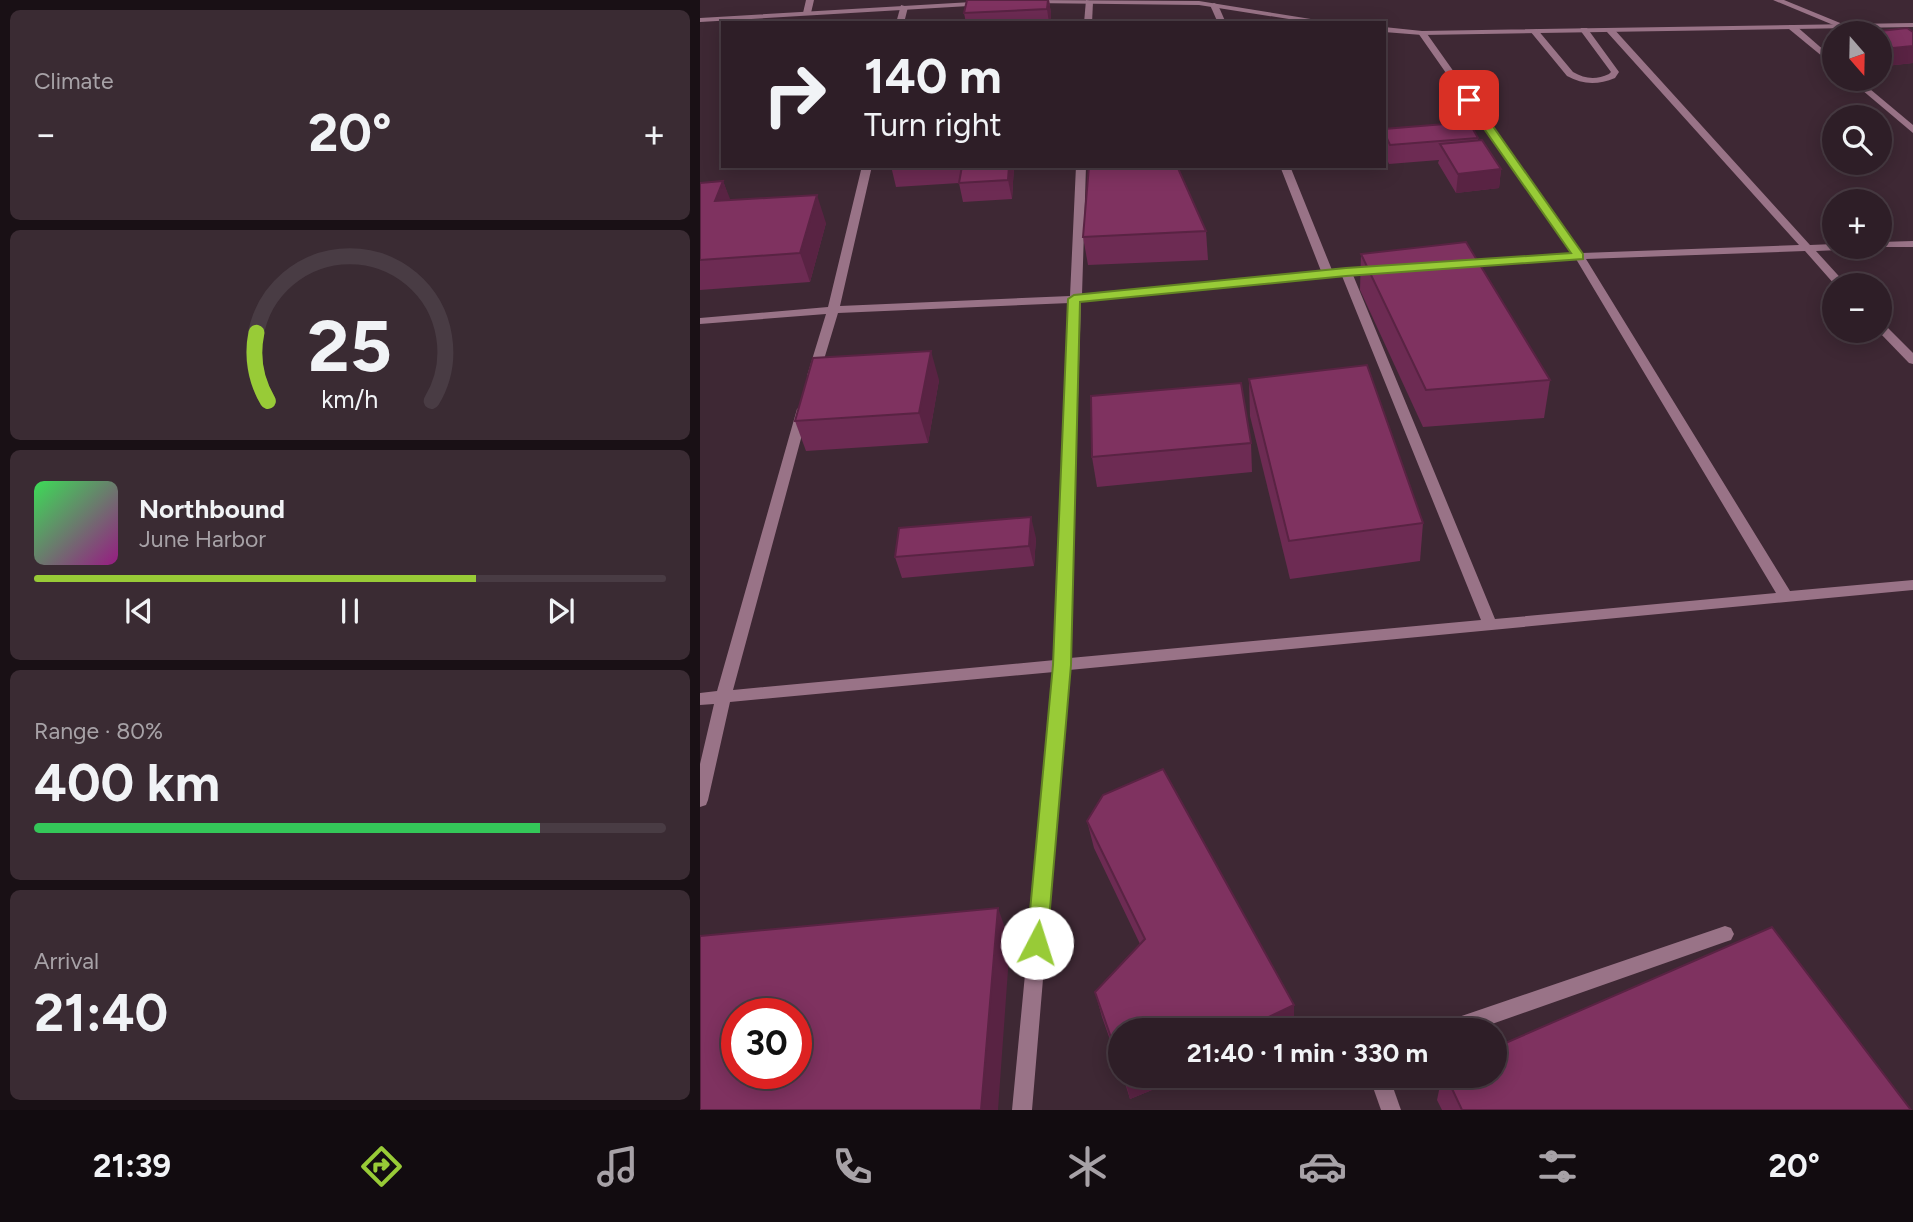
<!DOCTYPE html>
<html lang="en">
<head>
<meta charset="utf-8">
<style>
  body { margin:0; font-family:Figtree,sans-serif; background:#3a2b33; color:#f1f3f6; height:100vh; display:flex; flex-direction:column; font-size:26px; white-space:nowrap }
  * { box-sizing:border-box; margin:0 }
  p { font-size:23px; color:#a7a2a7 }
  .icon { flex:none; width:38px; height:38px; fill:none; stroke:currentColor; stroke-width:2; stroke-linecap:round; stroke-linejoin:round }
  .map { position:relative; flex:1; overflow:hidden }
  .drawer { display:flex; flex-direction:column; gap:10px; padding:10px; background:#191015; width:700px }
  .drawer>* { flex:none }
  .guide { position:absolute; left:21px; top:21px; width:665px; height:147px; border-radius:0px; box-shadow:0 4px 18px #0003,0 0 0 2px #493c44; background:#2e1e27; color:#f1f3f6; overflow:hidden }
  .needle { width:46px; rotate:160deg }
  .buttons { position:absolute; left:1122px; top:21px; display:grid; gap:14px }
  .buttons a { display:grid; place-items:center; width:70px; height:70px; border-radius:50%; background:#2e1e27; box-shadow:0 4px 18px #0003,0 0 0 2px #493c44; font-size:35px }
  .speed { position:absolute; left:21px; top:998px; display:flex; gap:14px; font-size:35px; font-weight:700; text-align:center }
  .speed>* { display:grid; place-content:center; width:91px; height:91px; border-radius:50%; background:#2e1e27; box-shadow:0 4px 18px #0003,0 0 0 2px #493c44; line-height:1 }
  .speed .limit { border:10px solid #d22; background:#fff; color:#111 }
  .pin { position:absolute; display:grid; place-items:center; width:60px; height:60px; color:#fff; margin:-30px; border-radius:14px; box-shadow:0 4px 10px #0006 }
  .me { position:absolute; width:77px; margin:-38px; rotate:5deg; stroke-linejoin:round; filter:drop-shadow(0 0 5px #0008) }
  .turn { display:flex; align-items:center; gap:24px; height:147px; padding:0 28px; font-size:32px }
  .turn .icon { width:91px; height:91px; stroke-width:2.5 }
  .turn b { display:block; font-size:49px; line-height:60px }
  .big { font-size:52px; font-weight:700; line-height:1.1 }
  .drawer .widget { flex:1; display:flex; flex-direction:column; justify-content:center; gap:10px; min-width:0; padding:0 24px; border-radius:10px; background:#3a2b33 }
  .drawer .dial { align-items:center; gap:0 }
  .dial svg { height:182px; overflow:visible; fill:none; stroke:#493c44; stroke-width:7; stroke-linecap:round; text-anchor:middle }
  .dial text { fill:#f1f3f6; stroke:none }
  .song { display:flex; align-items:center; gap:21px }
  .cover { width:84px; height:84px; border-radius:10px; background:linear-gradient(135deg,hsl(130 70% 55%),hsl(310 70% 35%)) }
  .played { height:7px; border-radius:4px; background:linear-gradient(90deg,#98cb37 70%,#493c44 70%) }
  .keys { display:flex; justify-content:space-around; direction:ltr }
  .heat { display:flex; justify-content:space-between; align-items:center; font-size:38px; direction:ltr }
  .charge { height:10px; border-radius:5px; background:linear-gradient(90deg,#34c759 80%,#493c44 0) }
  .trip { position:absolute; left:408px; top:1018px; width:399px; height:70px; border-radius:35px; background:#2e1e27; box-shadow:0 4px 18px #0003,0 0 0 2px #493c44; font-weight:700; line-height:70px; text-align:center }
  .dock { display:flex; height:112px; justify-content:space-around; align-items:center; background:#120c10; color:#a7a2a7 }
  .dock .icon { width:49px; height:49px }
  .dock .on { color:#98cb37 }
  .dock b { font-size:32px; color:#f1f3f6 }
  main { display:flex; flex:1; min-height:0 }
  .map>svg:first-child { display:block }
</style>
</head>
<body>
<main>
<section class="drawer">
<div class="widget"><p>Climate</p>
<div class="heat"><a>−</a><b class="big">20°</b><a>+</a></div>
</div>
<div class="widget dial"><svg viewBox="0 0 100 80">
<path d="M14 69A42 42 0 1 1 86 69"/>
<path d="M14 69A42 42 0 0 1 9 39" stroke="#98cb37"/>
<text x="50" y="56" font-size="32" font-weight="700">25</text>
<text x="50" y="72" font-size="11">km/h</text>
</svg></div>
<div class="widget">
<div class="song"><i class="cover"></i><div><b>Northbound</b><p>June Harbor</p></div></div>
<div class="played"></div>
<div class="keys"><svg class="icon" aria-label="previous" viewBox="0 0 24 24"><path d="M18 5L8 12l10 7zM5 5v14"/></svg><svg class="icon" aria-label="pause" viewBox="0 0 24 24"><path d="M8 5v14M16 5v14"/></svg><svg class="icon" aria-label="next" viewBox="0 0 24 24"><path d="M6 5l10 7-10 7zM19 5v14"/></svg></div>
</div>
<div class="widget"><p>Range · 80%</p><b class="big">400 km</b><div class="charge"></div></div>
<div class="widget"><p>Arrival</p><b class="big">21:40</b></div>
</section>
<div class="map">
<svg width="1213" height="1110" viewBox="0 0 1213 1110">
  <rect width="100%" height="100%" fill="#3e2834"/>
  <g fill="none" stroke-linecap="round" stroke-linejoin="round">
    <!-- service -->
    <path fill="#997387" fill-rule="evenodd" d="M 881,28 L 887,28 L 919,72 L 915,78 C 898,85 883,85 867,76 L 830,31 L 837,29 L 873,72 C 885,79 896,80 909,74 L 911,72 L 880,30 Z"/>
    <!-- minor -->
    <g fill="#997387" fill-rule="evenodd">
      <polygon points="106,0 114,0 111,13 107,15 103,13"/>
      <polygon points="386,0 393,2 392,23 384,23"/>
      <polygon points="1073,0 1084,0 1150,27 1143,29"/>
      <polygon points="514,3 518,5 526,23 518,23 510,5"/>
      <polygon points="201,5 208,7 204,23 196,23"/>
      <polygon points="1089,25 1095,25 1134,59 1134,66 1089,29"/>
      <path d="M 907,28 L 913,28 L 1110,245 L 1134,244 L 1134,247 L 1145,247 L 1140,250 L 1116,251 L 1147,285 L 1135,285 L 1105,251 L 886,259 L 1090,591 L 1213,580 L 1213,590 L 369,670 L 332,1110 L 312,1110 L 354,672 L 30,702 L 8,800 L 6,805 L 0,807 L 0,764 L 14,704 L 0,705 L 0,693 L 17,691 L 97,409 L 103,405 L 109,409 L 33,690 L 355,660 L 370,303 L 138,313 L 119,376 L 113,380 L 107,376 L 126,314 L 0,324 L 0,318 L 128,307 L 162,166 L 172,166 L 140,306 L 370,296 L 376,166 L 386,166 L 382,295 L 621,271 L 580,166 L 590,166 L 632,270 L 678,267 L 683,270 L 678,273 L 653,275 L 795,619 L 1076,593 L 876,259 L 762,267 L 757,264 L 762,261 L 872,253 L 718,33 L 722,31 L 725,31 L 882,253 L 1099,245 L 907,32 ZM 642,276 L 781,620 L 370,658 L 381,302 Z"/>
      <polygon points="1149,79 1158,79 1213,125 1213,133"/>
      <polygon points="1213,241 1213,247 1176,247 1180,247 1180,242"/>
      <polygon points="1180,323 1184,324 1213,353 1213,364 1209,363 1178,331"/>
      <polygon points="1025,926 1031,928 1034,934 1031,940 1025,942 772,1031 735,1031 737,1024 744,1022"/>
      <polygon points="669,1076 689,1076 701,1110 681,1110"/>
    </g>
    <!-- tertiary -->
    <g fill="#997387" fill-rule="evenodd">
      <polygon points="327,0 499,1 636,23 614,23 499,5 330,3"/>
      <polygon points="289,1 289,5 286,5 0,22 0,18"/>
      <polygon points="1213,23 1213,27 722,35 684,32 684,27 722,31"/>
    </g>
  </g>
  <!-- wall -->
  <g fill="#6d2b53">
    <polygon points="349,0 351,14 350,23 266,23 264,13"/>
    <polygon points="1171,32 1213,32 1213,63 1186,66 1180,61 1180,33 1171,33"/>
    <polygon points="684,129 778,138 778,140 801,169 799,188 756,193 738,163 739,160 689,164 684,153"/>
    <polygon points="191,166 314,166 312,199 263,202 259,183 196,187"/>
    <polygon points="23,181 30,201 126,223 110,282 0,290 0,183"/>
    <polygon points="506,231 508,260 388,265 383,237"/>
    <polygon points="661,254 850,380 844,418 723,427 660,290"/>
    <polygon points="549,379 723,523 720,561 590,579 550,416"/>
    <polygon points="239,380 228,443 106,451 95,421"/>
    <polygon points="551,443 552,472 397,487 392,457"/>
    <polygon points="336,538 334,566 202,578 195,557"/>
    <polygon points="387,821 594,1030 420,1031 420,1068 402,1017 395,992 440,944 394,848"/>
    <polygon points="423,1076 486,1076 430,1099"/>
    <polygon points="742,1076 794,1076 1211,1110 742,1110 737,1100"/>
  </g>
  <!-- shaded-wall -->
  <g fill="#592343">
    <polygon points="348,0 349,0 351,14 350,23 349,23 347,9"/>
    <polygon points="1213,46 1213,63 1186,66 1193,48"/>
    <polygon points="309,166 314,166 312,199 308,180"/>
    <polygon points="801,169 799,188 756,193 758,174"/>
    <polygon points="23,181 34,209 15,201"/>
    <polygon points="117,195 126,223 110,282 100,253"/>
    <polygon points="231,351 239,380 228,443 219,413"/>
    <polygon points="331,517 336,538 334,566 329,546"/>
    <polygon points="298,908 310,942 298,1110 281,1110"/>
    <polygon points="594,1005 594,1030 556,1031 556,1023"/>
    <polygon points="424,1076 486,1076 430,1099"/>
  </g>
  <!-- building -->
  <g fill="#7f3260" stroke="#592343" stroke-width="2" fill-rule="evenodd">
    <polygon points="267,0 348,0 347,9 264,13"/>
    <polygon points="1207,28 1213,32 1213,46 1193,48 1180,38 1180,33 1173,33 1171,32"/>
    <polygon points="769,122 778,138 690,145 684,132 684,129"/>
    <polygon points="782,140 801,169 758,174 740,144"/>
    <polygon points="191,166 220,166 191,168"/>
    <polygon points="262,166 309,166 308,180 259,183"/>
    <polygon points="389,166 477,166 506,231 383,237"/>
    <polygon points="23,181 15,201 117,195 100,253 0,260 0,183"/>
    <polygon points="766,242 850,380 726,390 661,254"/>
    <polygon points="231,351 219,413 95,421 113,358"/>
    <polygon points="667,365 723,523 589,541 549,379"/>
    <polygon points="541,383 551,443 392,457 391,396"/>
    <polygon points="331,517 329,546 195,557 199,528"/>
    <polygon points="463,769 594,1005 556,1023 559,1031 420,1031 420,1063 395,992 445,939 387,821 403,795"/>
    <path d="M 298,908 L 281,1110 L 0,1110 L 0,936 ZM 37,1013 L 96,1013 L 96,1073 L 37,1073 Z"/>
    <polygon points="1072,927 1211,1110 762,1110 746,1076 794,1076 794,1048"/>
  </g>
  <!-- route -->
  <polygon fill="#98cb37" stroke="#638424" stroke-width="2" points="769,97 773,98 883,254 883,259 646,276 380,302 371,665 347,943 344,950 337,953 330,950 327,943 353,665 368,299 374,295 646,268 871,253 764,100"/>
</svg>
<div class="buttons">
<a><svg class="needle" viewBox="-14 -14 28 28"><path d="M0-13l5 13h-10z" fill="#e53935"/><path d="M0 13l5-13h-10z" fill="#a7a2a7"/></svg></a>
<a><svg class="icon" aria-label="search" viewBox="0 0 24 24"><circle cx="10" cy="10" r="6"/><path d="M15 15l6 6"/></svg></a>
<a>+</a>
<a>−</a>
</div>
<div class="speed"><div class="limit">30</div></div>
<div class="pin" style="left:769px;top:100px;background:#d93025"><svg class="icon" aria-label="arrive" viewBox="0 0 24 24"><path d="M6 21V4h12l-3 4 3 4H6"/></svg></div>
<svg class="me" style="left:337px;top:943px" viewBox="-20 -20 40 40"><circle r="19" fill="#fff"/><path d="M0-13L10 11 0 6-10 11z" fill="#98cb37"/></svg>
<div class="trip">21:40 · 1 min · 330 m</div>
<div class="guide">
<div class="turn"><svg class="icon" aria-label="right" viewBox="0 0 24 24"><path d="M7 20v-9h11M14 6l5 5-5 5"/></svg><div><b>140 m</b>Turn right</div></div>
</div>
</div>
</main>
<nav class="dock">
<b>21:39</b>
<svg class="icon on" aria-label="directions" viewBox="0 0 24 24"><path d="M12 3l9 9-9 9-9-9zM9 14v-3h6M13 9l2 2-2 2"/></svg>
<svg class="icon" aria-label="music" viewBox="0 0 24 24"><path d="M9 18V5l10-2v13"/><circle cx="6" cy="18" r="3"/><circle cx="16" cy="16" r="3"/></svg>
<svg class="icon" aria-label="phone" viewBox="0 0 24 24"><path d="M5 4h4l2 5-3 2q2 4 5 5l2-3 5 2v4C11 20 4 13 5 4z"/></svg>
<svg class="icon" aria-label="climate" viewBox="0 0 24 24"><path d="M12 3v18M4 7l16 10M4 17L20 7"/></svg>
<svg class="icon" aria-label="car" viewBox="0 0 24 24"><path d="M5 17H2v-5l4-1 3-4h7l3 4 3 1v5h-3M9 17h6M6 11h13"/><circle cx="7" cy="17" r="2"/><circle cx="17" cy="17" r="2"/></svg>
<svg class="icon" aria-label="filters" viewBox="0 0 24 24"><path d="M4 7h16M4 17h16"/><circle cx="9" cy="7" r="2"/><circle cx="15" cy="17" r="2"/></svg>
<b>20°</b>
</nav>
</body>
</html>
